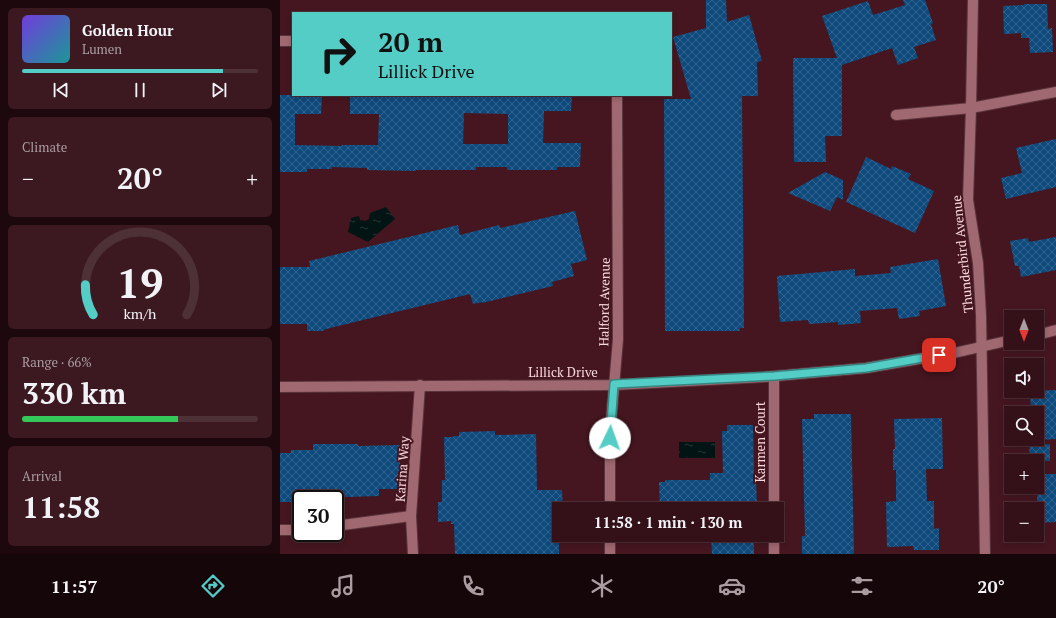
<!DOCTYPE html>
<html lang="en">
<head>
<meta charset="utf-8">
<style>
  body { margin:0; font-family:"PT Serif",serif; background:#3c1921; color:#f1f3f6; height:100vh; display:flex; flex-direction:column; font-size:15px; white-space:nowrap }
  * { box-sizing:border-box; margin:0 }
  p { font-size:13px; color:#a99da2 }
  .icon { flex:none; width:22px; height:22px; fill:none; stroke:currentColor; stroke-width:2; stroke-linecap:round; stroke-linejoin:round }
  .map { position:relative; flex:1; overflow:hidden }
  .drawer { display:flex; flex-direction:column; gap:8px; padding:8px; background:#1d090d; width:280px }
  .drawer>* { flex:none }
  .hud { position:absolute; left:12px; top:12px; width:380px; height:84px; border-radius:0px; box-shadow:0 2px 6px #0003,0 0 0 1px #4e3037; background:#54cdc7; color:#111; overflow:hidden }
  .needle { width:26px; rotate:180deg }
  .controls { position:absolute; left:724px; top:310px; display:grid; gap:8px }
  .controls a { display:grid; place-items:center; width:40px; height:40px; border-radius:0px; background:#341018; box-shadow:0 2px 6px #0003,0 0 0 1px #4e3037; font-size:20px }
  .speed { position:absolute; left:12px; top:490px; display:flex; gap:8px; font-size:20px; font-weight:700; text-align:center }
  .speed>* { display:grid; place-content:center; width:52px; height:52px; border-radius:50%; background:#341018; box-shadow:0 2px 6px #0003,0 0 0 1px #4e3037; line-height:1 }
  .speed .limit { border:2px solid #111; border-radius:6px; background:#fff; color:#111 }
  .pin { position:absolute; display:grid; place-items:center; width:34px; height:34px; color:#fff; margin:-17px; border-radius:8px; box-shadow:0 2px 6px #0006 }
  .me { position:absolute; width:44px; margin:-22px; rotate:3deg; stroke-linejoin:round; filter:drop-shadow(0 0 3px #0008) }
  .turn { display:flex; align-items:center; gap:14px; height:84px; padding:0 20px; font-size:18px }
  .turn .icon { width:52px; height:52px; stroke-width:2.5 }
  .turn b { display:block; font-size:28px; line-height:34px }
  .big { font-size:30px; font-weight:700; line-height:1.1 }
  .drawer .card { flex:1; display:flex; flex-direction:column; justify-content:center; gap:6px; min-width:0; padding:0 14px; border-radius:6px; background:#3c1921 }
  .drawer .dial { align-items:center; gap:0 }
  .dial svg { height:104px; overflow:visible; fill:none; stroke:#4e3037; stroke-width:7; stroke-linecap:round; text-anchor:middle }
  .dial text { fill:#f1f3f6; stroke:none }
  .song { display:flex; align-items:center; gap:12px }
  .cover { width:48px; height:48px; border-radius:6px; background:linear-gradient(135deg,hsl(260 70% 55%),hsl(180 70% 35%)) }
  .played { height:4px; border-radius:2px; background:linear-gradient(90deg,#54cdc7 85%,#4e3037 85%) }
  .keys { display:flex; justify-content:space-around; direction:ltr }
  .heat { display:flex; justify-content:space-between; align-items:center; font-size:22px; direction:ltr }
  .charge { height:6px; border-radius:3px; background:linear-gradient(90deg,#34c759 66%,#4e3037 0) }
  .trip { position:absolute; left:272px; top:502px; width:232px; height:40px; border-radius:0px; background:#341018; box-shadow:0 2px 6px #0003,0 0 0 1px #4e3037; font-weight:700; line-height:40px; text-align:center }
  .menu { display:flex; height:64px; justify-content:space-around; align-items:center; background:#15060a; color:#a99da2 }
  .menu .icon { width:28px; height:28px }
  .menu .active { color:#54cdc7 }
  .menu b { font-size:18px; color:#f1f3f6 }
  main { display:flex; flex:1; min-height:0 }
  .map>svg:first-child { display:block }
</style>
</head>
<body>
<main>
<section class="drawer">
<div class="card">
<div class="song"><i class="cover"></i><div><b>Golden Hour</b><p>Lumen</p></div></div>
<div class="played"></div>
<div class="keys"><svg class="icon" aria-label="previous" viewBox="0 0 24 24"><path d="M18 5L8 12l10 7zM5 5v14"/></svg><svg class="icon" aria-label="pause" viewBox="0 0 24 24"><path d="M8 5v14M16 5v14"/></svg><svg class="icon" aria-label="next" viewBox="0 0 24 24"><path d="M6 5l10 7-10 7zM19 5v14"/></svg></div>
</div>
<div class="card"><p>Climate</p>
<div class="heat"><a>−</a><b class="big">20°</b><a>+</a></div>
</div>
<div class="card dial"><svg viewBox="0 0 100 80">
<path d="M14 69A42 42 0 1 1 86 69"/>
<path d="M14 69A42 42 0 0 1 8 46" stroke="#54cdc7"/>
<text x="50" y="56" font-size="32" font-weight="700">19</text>
<text x="50" y="72" font-size="11">km/h</text>
</svg></div>
<div class="card"><p>Range · 66%</p><b class="big">330 km</b><div class="charge"></div></div>
<div class="card"><p>Arrival</p><b class="big">11:58</b></div>
</section>
<div class="map">
<svg width="776" height="554" viewBox="0 0 776 554">
  <defs>
    <pattern id="water-ripples" width="26" height="14" patternUnits="userSpaceOnUse"><rect width="26" height="14" fill="#021413"/><path d="M2 4q2-2 4 0t4 0M15 11q2-2 4 0t4 0" fill="none" stroke="#283535"/></pattern>
    <pattern id="building-cross-hatch" width="8" height="8" patternUnits="userSpaceOnUse"><rect width="8" height="8" fill="#0f4a7d"/><path d="M0 0l8 8M0 8l8-8" fill="none" stroke="#33638f"/></pattern>
  </defs>
  <rect width="100%" height="100%" fill="#451620"/>
  <!-- water -->
  <g fill="url(#water-ripples)">
    <polygon points="106,207 115,219 88,242 68,232 71,218 79,216 80,220 85,221 89,219 90,213"/>
    <rect x="399" y="442" width="36" height="16"/>
  </g>
  <!-- building -->
  <g fill="url(#building-cross-hatch)" fill-rule="evenodd">
    <polygon points="426,0 446,0 447,22 469,15 482,61 477,62 478,96 462,96 464,328 460,328 460,331 385,331 384,99 411,99 393,37 426,28"/>
    <polygon points="623,0 645,0 653,23 651,24 656,40 634,47 638,58 618,65 612,48 562,65 562,136 545,136 546,162 514,162 513,58 557,58 542,16 588,1 593,15 625,5"/>
    <polygon points="744,4 767,4 768,29 772,28 773,52 750,53 749,38 741,38 741,33 724,34 723,6 744,5"/>
    <path d="M 0,95 L 42,95 L 41,114 L 15,114 L 15,145 L 62,146 L 62,145 L 98,145 L 99,114 L 70,114 L 70,95 L 292,95 L 291,111 L 264,111 L 263,143 L 301,143 L 300,167 L 277,167 L 277,170 L 227,170 L 227,167 L 196,167 L 196,170 L 136,170 L 136,171 L 87,170 L 87,168 L 52,167 L 52,169 L 27,169 L 27,172 L 0,172 ZM 184,113 L 228,114 L 228,144 L 183,144 Z"/>
    <polygon points="776,139 776,187 726,199 721,178 742,173 736,148"/>
    <polygon points="586,157 611,169 612,166 631,174 628,179 654,191 635,233 566,202"/>
    <polygon points="545,172 563,180 563,200 557,197 550,211 508,193"/>
    <polygon points="295,211 307,260 291,264 294,276 272,282 273,286 202,303 202,302 193,304 190,294 46,329 43,331 27,331 27,324 0,324 0,267 30,267 29,261 178,225 180,235 219,225 220,228"/>
    <polygon points="776,237 776,270 741,277 739,266 735,266 730,241 748,238 749,242"/>
    <polygon points="658,259 666,306 639,311 640,316 619,319 617,308 580,311 581,323 558,325 558,322 529,324 528,320 500,322 497,276 575,269 575,276 611,273 610,267"/>
    <polygon points="776,390 776,439 758,440 757,413 751,413 750,391"/>
    <polygon points="534,414 571,414 574,554 522,554 522,536 525,536 522,419 534,419"/>
    <polygon points="662,418 663,469 646,469 647,501 654,501 654,529 659,528 659,550 634,550 633,546 607,547 606,502 616,501 616,470 613,470 613,449 615,449 614,419"/>
    <polygon points="447,425 473,425 474,476 476,476 477,509 380,509 379,482 385,482 385,480 430,480 430,473 443,473 442,431 447,431"/>
    <polygon points="215,431 215,435 256,434 257,490 282,490 283,509 279,509 279,554 175,554 174,524 171,524 171,521 158,522 158,502 162,502 162,480 165,480 164,437 173,437 173,436 179,436 179,432"/>
    <polygon points="33,444 78,444 78,446 120,445 120,476 117,476 117,489 99,489 99,496 34,498 34,499 21,499 21,502 0,502 0,453 11,453 11,450 33,450"/>
    <polygon points="770,444 770,461 750,461 749,445"/>
    <polygon points="757,474 776,474 776,522 757,523"/>
    <polygon points="431,535 477,535 477,538 474,538 474,554 432,554"/>
  </g>
  <g fill="none" stroke-linecap="round" stroke-linejoin="round">
    <defs>
      <g id="minor">
        <polyline points="693,0 691,108 688,200 698,263 701,315 705,554"/>
        <polyline points="0,41 13,41"/>
        <polyline points="616,115 691,108 776,92"/>
        <polyline points="757,335 776,330"/>
        <polyline points="494,376 494,509"/>
        <polyline points="0,387 334,385 484,377 586,368 674,353 731,340"/>
        <polyline points="330,509 330,434 338,339 337,95"/>
        <polyline points="55,526 131,516"/>
        <polyline points="0,530 21,530"/>
        <polyline points="494,535 494,554"/>
        <polyline points="133,554 131,516 140,385"/>
        <polyline points="330,554 330,535"/>
      </g>
    </defs>
    <!-- minor casing -->
    <use href="#minor" stroke="#5a343c" stroke-width="12"/>
    <!-- minor -->
    <use href="#minor" stroke="#a06870" stroke-width="10"/>
  </g>
  <g fill="none" stroke-linecap="round" stroke-linejoin="round">
    <defs>
      <polyline id="route" points="330,438 334,384 494,376 586,368 659,355"/>
    </defs>
    <!-- route casing -->
    <use href="#route" stroke="#378581" stroke-width="10"/>
    <!-- route -->
    <use href="#route" stroke="#54cdc7" stroke-width="7"/>
  </g>
  <g text-anchor="middle" dominant-baseline="central" stroke-width="4" stroke-linejoin="round" paint-order="stroke">
    <!-- street labels -->
    <g font-size="13" fill="#f7d7da" stroke="#451620">
      <text transform="translate(682 254) rotate(-96)">Thunderbird Avenue</text>
      <text transform="translate(324 302) rotate(-89)">Halford Avenue</text>
      <text x="283" y="372">Lillick Drive</text>
      <text transform="translate(480 442) rotate(-90)">Karmen Court</text>
      <text transform="translate(122 469) rotate(-86)">Karina Way</text>
    </g>
  </g>
</svg>
<div class="controls">
<a><svg class="needle" viewBox="-14 -14 28 28"><path d="M0-13l5 13h-10z" fill="#e53935"/><path d="M0 13l5-13h-10z" fill="#a99da2"/></svg></a>
<a><svg class="icon" aria-label="sound" viewBox="0 0 24 24"><path d="M4 9h4l5-4v14l-5-4H4zM17 9q2 3 0 6"/></svg></a>
<a><svg class="icon" aria-label="search" viewBox="0 0 24 24"><circle cx="10" cy="10" r="6"/><path d="M15 15l6 6"/></svg></a>
<a>+</a>
<a>−</a>
</div>
<div class="speed"><div class="limit">30</div></div>
<div class="pin" style="left:659px;top:355px;background:#d93025"><svg class="icon" aria-label="arrive" viewBox="0 0 24 24"><path d="M6 21V4h12l-3 4 3 4H6"/></svg></div>
<svg class="me" style="left:330px;top:438px" viewBox="-20 -20 40 40"><circle r="19" fill="#fff"/><path d="M0-13L10 11 0 6-10 11z" fill="#54cdc7"/></svg>
<div class="trip">11:58 · 1 min · 130 m</div>
<div class="hud">
<div class="turn"><svg class="icon" aria-label="right" viewBox="0 0 24 24"><path d="M7 20v-9h11M14 6l5 5-5 5"/></svg><div><b>20 m</b>Lillick Drive</div></div>
</div>
</div>
</main>
<nav class="menu">
<b>11:57</b>
<svg class="icon active" aria-label="directions" viewBox="0 0 24 24"><path d="M12 3l9 9-9 9-9-9zM9 14v-3h6M13 9l2 2-2 2"/></svg>
<svg class="icon" aria-label="music" viewBox="0 0 24 24"><path d="M9 18V5l10-2v13"/><circle cx="6" cy="18" r="3"/><circle cx="16" cy="16" r="3"/></svg>
<svg class="icon" aria-label="phone" viewBox="0 0 24 24"><path d="M5 4h4l2 5-3 2q2 4 5 5l2-3 5 2v4C11 20 4 13 5 4z"/></svg>
<svg class="icon" aria-label="climate" viewBox="0 0 24 24"><path d="M12 3v18M4 7l16 10M4 17L20 7"/></svg>
<svg class="icon" aria-label="car" viewBox="0 0 24 24"><path d="M5 17H2v-5l4-1 3-4h7l3 4 3 1v5h-3M9 17h6M6 11h13"/><circle cx="7" cy="17" r="2"/><circle cx="17" cy="17" r="2"/></svg>
<svg class="icon" aria-label="filters" viewBox="0 0 24 24"><path d="M4 7h16M4 17h16"/><circle cx="9" cy="7" r="2"/><circle cx="15" cy="17" r="2"/></svg>
<b>20°</b>
</nav>
</body>
</html>
